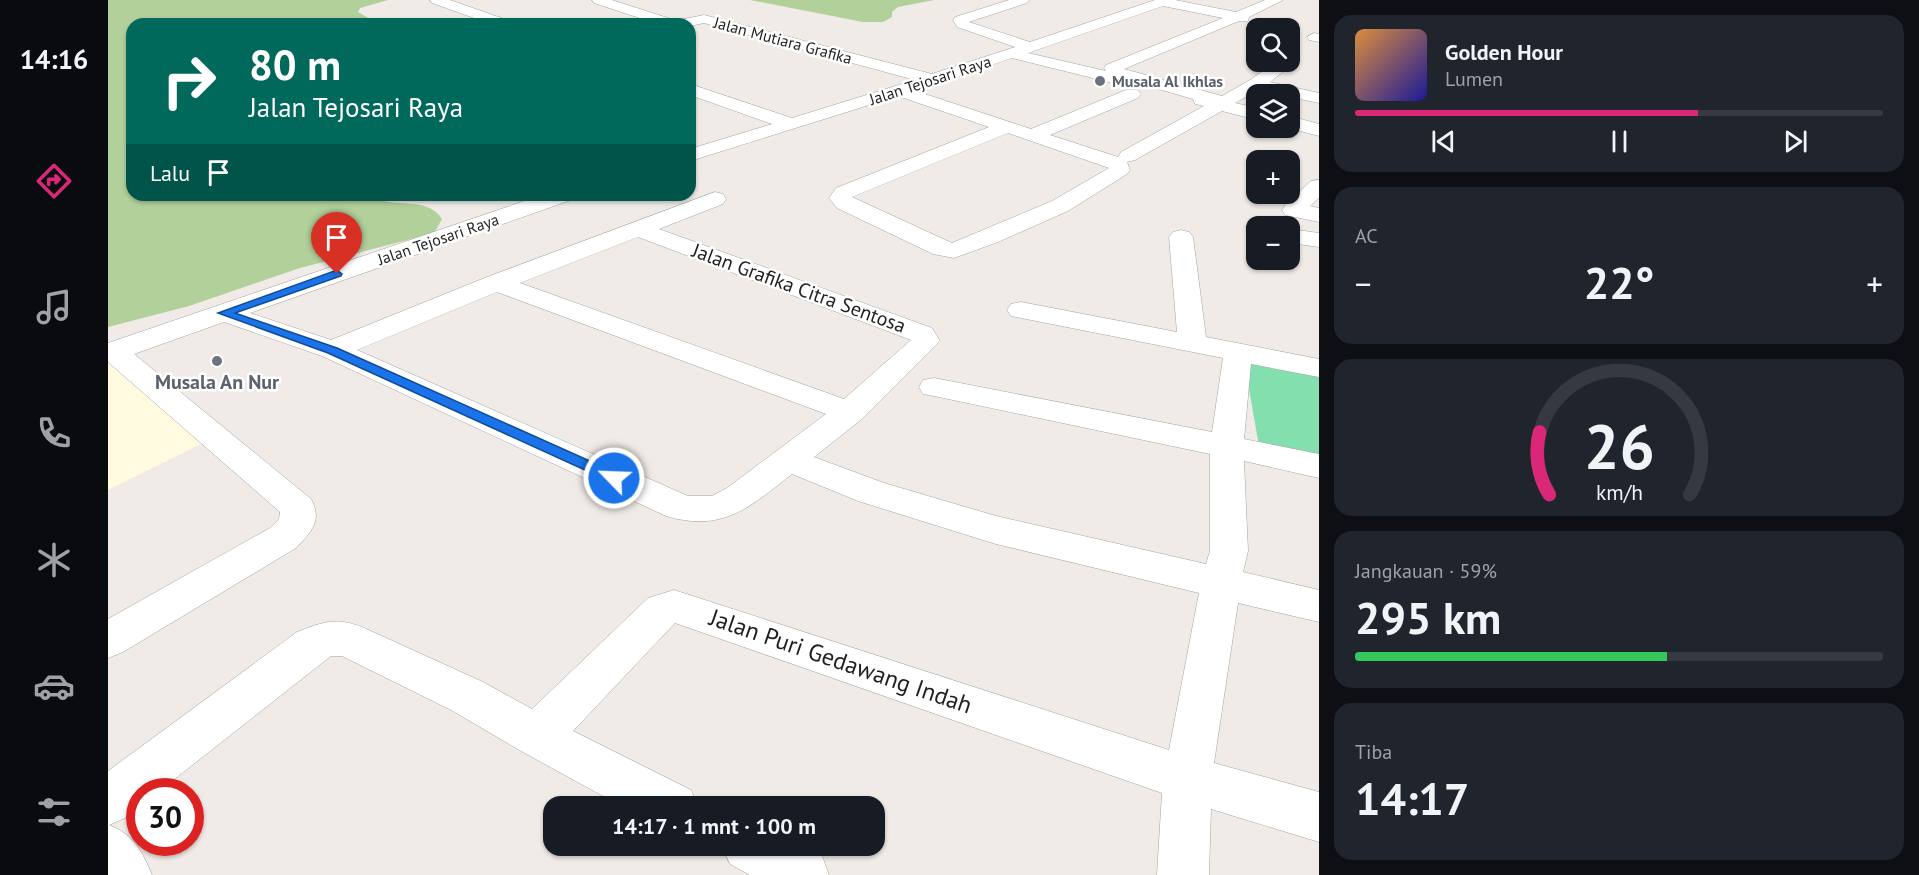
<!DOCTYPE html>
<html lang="id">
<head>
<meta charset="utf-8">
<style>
  body { margin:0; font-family:"PT Sans",sans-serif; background:#20242c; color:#f1f3f6; height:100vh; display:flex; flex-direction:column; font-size:22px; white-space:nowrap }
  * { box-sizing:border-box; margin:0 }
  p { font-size:20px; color:#9ea1a6 }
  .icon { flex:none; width:33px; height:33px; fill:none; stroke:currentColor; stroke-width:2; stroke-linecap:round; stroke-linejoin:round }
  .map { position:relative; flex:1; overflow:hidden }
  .drawer { display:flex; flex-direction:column; gap:15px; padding:15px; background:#0d0f14; width:600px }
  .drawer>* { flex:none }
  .top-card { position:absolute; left:18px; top:18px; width:570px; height:183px; border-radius:18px; box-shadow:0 2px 4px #0004; background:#00695c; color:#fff; overflow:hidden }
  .tools { position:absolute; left:1138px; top:18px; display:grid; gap:12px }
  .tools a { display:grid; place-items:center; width:54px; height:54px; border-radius:12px; background:#171b24; box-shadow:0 2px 4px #0004; font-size:30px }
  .speed { position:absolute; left:18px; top:778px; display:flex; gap:12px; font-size:30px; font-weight:700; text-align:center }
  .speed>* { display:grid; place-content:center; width:78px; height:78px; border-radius:50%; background:#171b24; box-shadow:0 2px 4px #0004; line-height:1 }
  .speed .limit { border:9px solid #d22; background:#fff; color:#111 }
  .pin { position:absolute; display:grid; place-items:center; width:51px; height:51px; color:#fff; margin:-62px -26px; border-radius:50% 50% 50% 0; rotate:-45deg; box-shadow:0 0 6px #0007 }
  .pin .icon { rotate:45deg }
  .me { position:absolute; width:66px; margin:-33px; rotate:294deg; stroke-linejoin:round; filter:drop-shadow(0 0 4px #0008) }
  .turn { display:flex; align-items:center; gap:21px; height:126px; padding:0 24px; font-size:27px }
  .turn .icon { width:78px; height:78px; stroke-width:2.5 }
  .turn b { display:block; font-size:42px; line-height:51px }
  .then { display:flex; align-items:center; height:57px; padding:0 24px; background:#0003; gap:12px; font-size:22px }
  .big { font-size:45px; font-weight:700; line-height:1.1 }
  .drawer .tile { flex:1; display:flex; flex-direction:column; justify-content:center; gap:9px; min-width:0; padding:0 21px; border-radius:18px; background:#20242c }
  .drawer .dial { align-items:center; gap:0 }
  .dial svg { height:156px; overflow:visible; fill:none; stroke:#363941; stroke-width:7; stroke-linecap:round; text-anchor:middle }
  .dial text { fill:#f1f3f6; stroke:none }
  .song { display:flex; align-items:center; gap:18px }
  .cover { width:72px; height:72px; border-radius:9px; background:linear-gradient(135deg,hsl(30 70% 55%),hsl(240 70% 35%)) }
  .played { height:6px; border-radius:3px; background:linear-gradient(90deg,#db2777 65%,#363941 65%) }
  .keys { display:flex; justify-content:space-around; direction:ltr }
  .heat { display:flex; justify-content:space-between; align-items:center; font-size:33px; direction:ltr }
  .charge { height:9px; border-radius:4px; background:linear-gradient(90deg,#34c759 59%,#363941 0) }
  .trip { position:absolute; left:435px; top:796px; width:342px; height:60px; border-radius:18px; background:#171b24; box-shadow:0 2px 4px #0004; font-weight:700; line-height:60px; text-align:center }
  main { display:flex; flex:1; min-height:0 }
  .tabs { display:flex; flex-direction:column; width:108px; justify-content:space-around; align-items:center; background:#090b0e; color:#9ea1a6 }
  .tabs .icon { width:42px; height:42px }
  .tabs .selected { color:#db2777 }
  .tabs b { font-size:27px; color:#f1f3f6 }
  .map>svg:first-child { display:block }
</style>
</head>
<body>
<main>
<nav class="tabs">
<b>14:16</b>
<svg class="icon selected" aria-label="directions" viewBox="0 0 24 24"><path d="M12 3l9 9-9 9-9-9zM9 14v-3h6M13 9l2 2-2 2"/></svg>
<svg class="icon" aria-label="music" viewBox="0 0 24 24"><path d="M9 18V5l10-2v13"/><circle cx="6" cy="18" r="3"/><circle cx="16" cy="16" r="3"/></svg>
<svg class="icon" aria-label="phone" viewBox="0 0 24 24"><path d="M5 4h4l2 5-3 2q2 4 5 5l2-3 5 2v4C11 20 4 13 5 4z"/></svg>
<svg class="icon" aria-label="climate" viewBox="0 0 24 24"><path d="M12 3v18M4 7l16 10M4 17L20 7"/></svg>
<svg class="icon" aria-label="car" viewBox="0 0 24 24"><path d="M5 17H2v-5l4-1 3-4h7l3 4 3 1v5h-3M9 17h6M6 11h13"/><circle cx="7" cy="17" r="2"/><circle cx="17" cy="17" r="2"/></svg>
<svg class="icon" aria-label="filters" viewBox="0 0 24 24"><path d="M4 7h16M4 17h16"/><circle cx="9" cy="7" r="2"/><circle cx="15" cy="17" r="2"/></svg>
</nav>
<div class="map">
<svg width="1211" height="875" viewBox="0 0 1211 875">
  <rect width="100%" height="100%" fill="#f0ebe6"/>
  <!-- education -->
  <polygon fill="#fffae0" points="2,356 93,444 0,490 0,357"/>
  <!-- forest -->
  <g fill="#b2d09a">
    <path d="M 0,0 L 280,0 L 252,8 L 250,12 L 271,24 L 24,24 L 24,195 L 262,195 C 283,210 320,195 334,219 L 326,233 L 192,268 L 81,306 L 0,327 Z"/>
    <polygon points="642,0 826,0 790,7 784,12 784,17 775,22 755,22"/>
  </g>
  <!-- pitch -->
  <polygon fill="#84dfae" points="1136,360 1211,374 1211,459 1151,446"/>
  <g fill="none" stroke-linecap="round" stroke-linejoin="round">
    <defs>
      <g id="minor">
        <polygon points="322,0 342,0 402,21 404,24 383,24 324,3"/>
        <path d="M 484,0 L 504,0 L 563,19 L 571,20 L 596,15 L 824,74 L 907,47 L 849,27 L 845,20 L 847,17 L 901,0 L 921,0 L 919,3 L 861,22 L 922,42 L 1047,0 L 1067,0 L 1128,12 L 1157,0 L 1175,0 L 1141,17 L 1140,21 L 1131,21 L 1016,69 L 1114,96 L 1142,80 L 1168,62 L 1182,60 L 1184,63 L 1182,66 L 1162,82 L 1211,93 L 1211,103 L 1182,97 L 1182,94 L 1150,90 L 1127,103 L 1149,108 L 1149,120 L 1114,111 L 1027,160 L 1019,162 L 1022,170 L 1019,174 L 960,211 L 890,242 L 846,258 L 825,254 L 729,208 L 721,198 L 728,188 L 881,127 L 790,96 L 582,161 L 582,149 L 664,124 L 582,95 L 582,84 L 684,118 L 807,80 L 596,23 L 582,26 L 582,24 L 550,24 L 486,3 ZM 1055,6 L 1115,18 L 998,65 L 996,68 L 998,71 L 920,53 ZM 904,58 L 1025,88 L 1033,84 L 1085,99 L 1087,104 L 1096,106 L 1013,152 L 1010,157 L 942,135 L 1030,98 L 1033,94 L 1030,90 L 1018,90 L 923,129 L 808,91 ZM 900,133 L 1001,168 L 944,201 L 844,243 L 744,197 Z"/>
        <polygon points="1206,33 1211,34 1211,42 1201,40 1199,37"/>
        <polygon points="1182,116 1211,124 1211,136 1181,128"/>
        <polygon points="1211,180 1211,198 1202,206 1211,208 1211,222 1177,215 1174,210 1177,205 1203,181"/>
        <path d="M 607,192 L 615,194 L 618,199 L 615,204 L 551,229 L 824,328 L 832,341 L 754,419 L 706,457 L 776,483 L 888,516 L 1098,564 L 1102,551 L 1102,454 L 826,396 L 815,394 L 811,387 L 815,380 L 826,378 L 1104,432 L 1115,358 L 903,316 L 899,310 L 903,304 L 913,302 L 1069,332 L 1061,237 L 1065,232 L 1073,230 L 1081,232 L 1085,237 L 1098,337 L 1211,359 L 1211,377 L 1143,364 L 1136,439 L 1211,454 L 1211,478 L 1136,461 L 1140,551 L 1135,572 L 1211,590 L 1211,622 L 1130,603 L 1106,763 L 1211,792 L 1211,842 L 1103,809 L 1101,875 L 1049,875 L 1054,793 L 567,623 L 465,731 L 583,790 L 590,807 L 515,807 L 413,751 L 343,710 L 234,656 L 223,656 L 50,792 L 32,792 L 32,807 L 17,818 L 1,825 C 26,835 34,851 44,875 L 0,875 L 0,771 L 189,632 C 215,622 227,617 254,627 L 375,682 L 424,709 L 540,598 L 566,590 L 1061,750 L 1091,593 L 888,544 L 750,501 L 684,474 C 642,507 615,533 558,516 L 214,356 L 116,322 L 26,354 L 203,499 C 215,521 203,532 188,548 L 15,652 L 0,658 L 0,619 L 162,528 L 171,519 L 172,512 L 0,362 L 0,343 L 434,195 L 466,195 L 463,200 L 142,313 L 223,340 L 379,277 ZM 530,237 L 803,340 L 736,399 L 412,283 ZM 389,292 L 718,414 L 619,488 L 604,496 L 580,496 L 249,350 Z"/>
        <polygon points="1182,229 1211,233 1211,247 1182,243"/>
        <polygon points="614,846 694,846 714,856 721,875 642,875 622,864"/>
      </g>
    </defs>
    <!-- minor casing -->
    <use href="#minor" stroke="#a3a3a3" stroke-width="1"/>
    <!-- minor -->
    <use href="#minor" fill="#fff" fill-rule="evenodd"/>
  </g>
  <!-- route -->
  <polygon fill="#1a73e8" stroke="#114b97" stroke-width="1.5" points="229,270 234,274 233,276 127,313 229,348 511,474 513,478 511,481 501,481 220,353 110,313"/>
  <!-- markers -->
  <g fill="#6b7280" stroke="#fff" stroke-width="2">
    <circle cx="992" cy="81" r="6"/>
    <circle cx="109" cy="361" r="6"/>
  </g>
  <g text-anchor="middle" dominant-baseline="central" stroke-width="5" stroke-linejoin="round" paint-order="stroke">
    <!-- far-street labels -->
    <g font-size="16" fill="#1f1f1f" stroke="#fff">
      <text transform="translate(675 40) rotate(15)">Jalan Mutiara Grafika</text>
      <text transform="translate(822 80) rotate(-18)">Jalan Tejosari Raya</text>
      <text transform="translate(330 239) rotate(-19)">Jalan Tejosari Raya</text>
    </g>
    <!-- far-worship labels -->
    <g font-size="16" font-weight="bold" fill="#5b616d" stroke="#fff" text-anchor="start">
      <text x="1004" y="81">Musala Al Ikhlas</text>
    </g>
    <!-- street labels -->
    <g font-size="20" fill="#1f1f1f" stroke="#fff">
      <text transform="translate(691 288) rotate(20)">Jalan Grafika Citra Sentosa</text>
    </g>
    <!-- worship labels -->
    <g font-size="20" font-weight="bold" fill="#5b616d" stroke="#fff">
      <text x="109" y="382">Musala An Nur</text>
    </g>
    <!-- near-street labels -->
    <g font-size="24" fill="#1f1f1f" stroke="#fff">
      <text transform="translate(733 661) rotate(19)">Jalan Puri Gedawang Indah</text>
    </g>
  </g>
</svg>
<div class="tools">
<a><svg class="icon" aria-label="search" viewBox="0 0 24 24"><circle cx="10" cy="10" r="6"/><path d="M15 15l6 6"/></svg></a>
<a><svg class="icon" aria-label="layers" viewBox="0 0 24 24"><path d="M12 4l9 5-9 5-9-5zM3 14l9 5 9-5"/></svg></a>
<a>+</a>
<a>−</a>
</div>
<div class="speed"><div class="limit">30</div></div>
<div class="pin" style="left:229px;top:274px;background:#d93025"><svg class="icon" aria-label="arrive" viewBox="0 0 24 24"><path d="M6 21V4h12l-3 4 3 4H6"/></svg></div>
<svg class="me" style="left:506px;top:478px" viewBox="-20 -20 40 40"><circle r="17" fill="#1a73e8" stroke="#fff" stroke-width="3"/><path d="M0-11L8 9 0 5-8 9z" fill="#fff"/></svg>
<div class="trip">14:17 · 1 mnt · 100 m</div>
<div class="top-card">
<div class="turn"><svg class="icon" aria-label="right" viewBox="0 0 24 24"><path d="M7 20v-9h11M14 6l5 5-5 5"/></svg><div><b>80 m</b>Jalan Tejosari Raya</div></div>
<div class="then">Lalu<svg class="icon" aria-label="arrive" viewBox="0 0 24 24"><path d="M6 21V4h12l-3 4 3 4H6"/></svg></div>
</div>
</div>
<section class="drawer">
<div class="tile">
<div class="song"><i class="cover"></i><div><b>Golden Hour</b><p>Lumen</p></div></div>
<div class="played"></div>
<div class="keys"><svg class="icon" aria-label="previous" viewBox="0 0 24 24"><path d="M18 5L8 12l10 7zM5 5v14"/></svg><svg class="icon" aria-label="pause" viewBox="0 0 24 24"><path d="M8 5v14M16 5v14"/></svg><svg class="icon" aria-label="next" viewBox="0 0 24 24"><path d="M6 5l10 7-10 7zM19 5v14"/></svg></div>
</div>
<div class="tile"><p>AC</p>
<div class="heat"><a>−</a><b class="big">22°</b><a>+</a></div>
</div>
<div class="tile dial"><svg viewBox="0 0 100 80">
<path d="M14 69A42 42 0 1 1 86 69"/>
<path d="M14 69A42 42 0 0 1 9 37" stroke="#db2777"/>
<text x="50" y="56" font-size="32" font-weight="700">26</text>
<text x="50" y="72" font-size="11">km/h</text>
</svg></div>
<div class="tile"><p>Jangkauan · 59%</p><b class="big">295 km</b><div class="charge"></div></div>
<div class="tile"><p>Tiba</p><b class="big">14:17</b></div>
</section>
</main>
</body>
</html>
